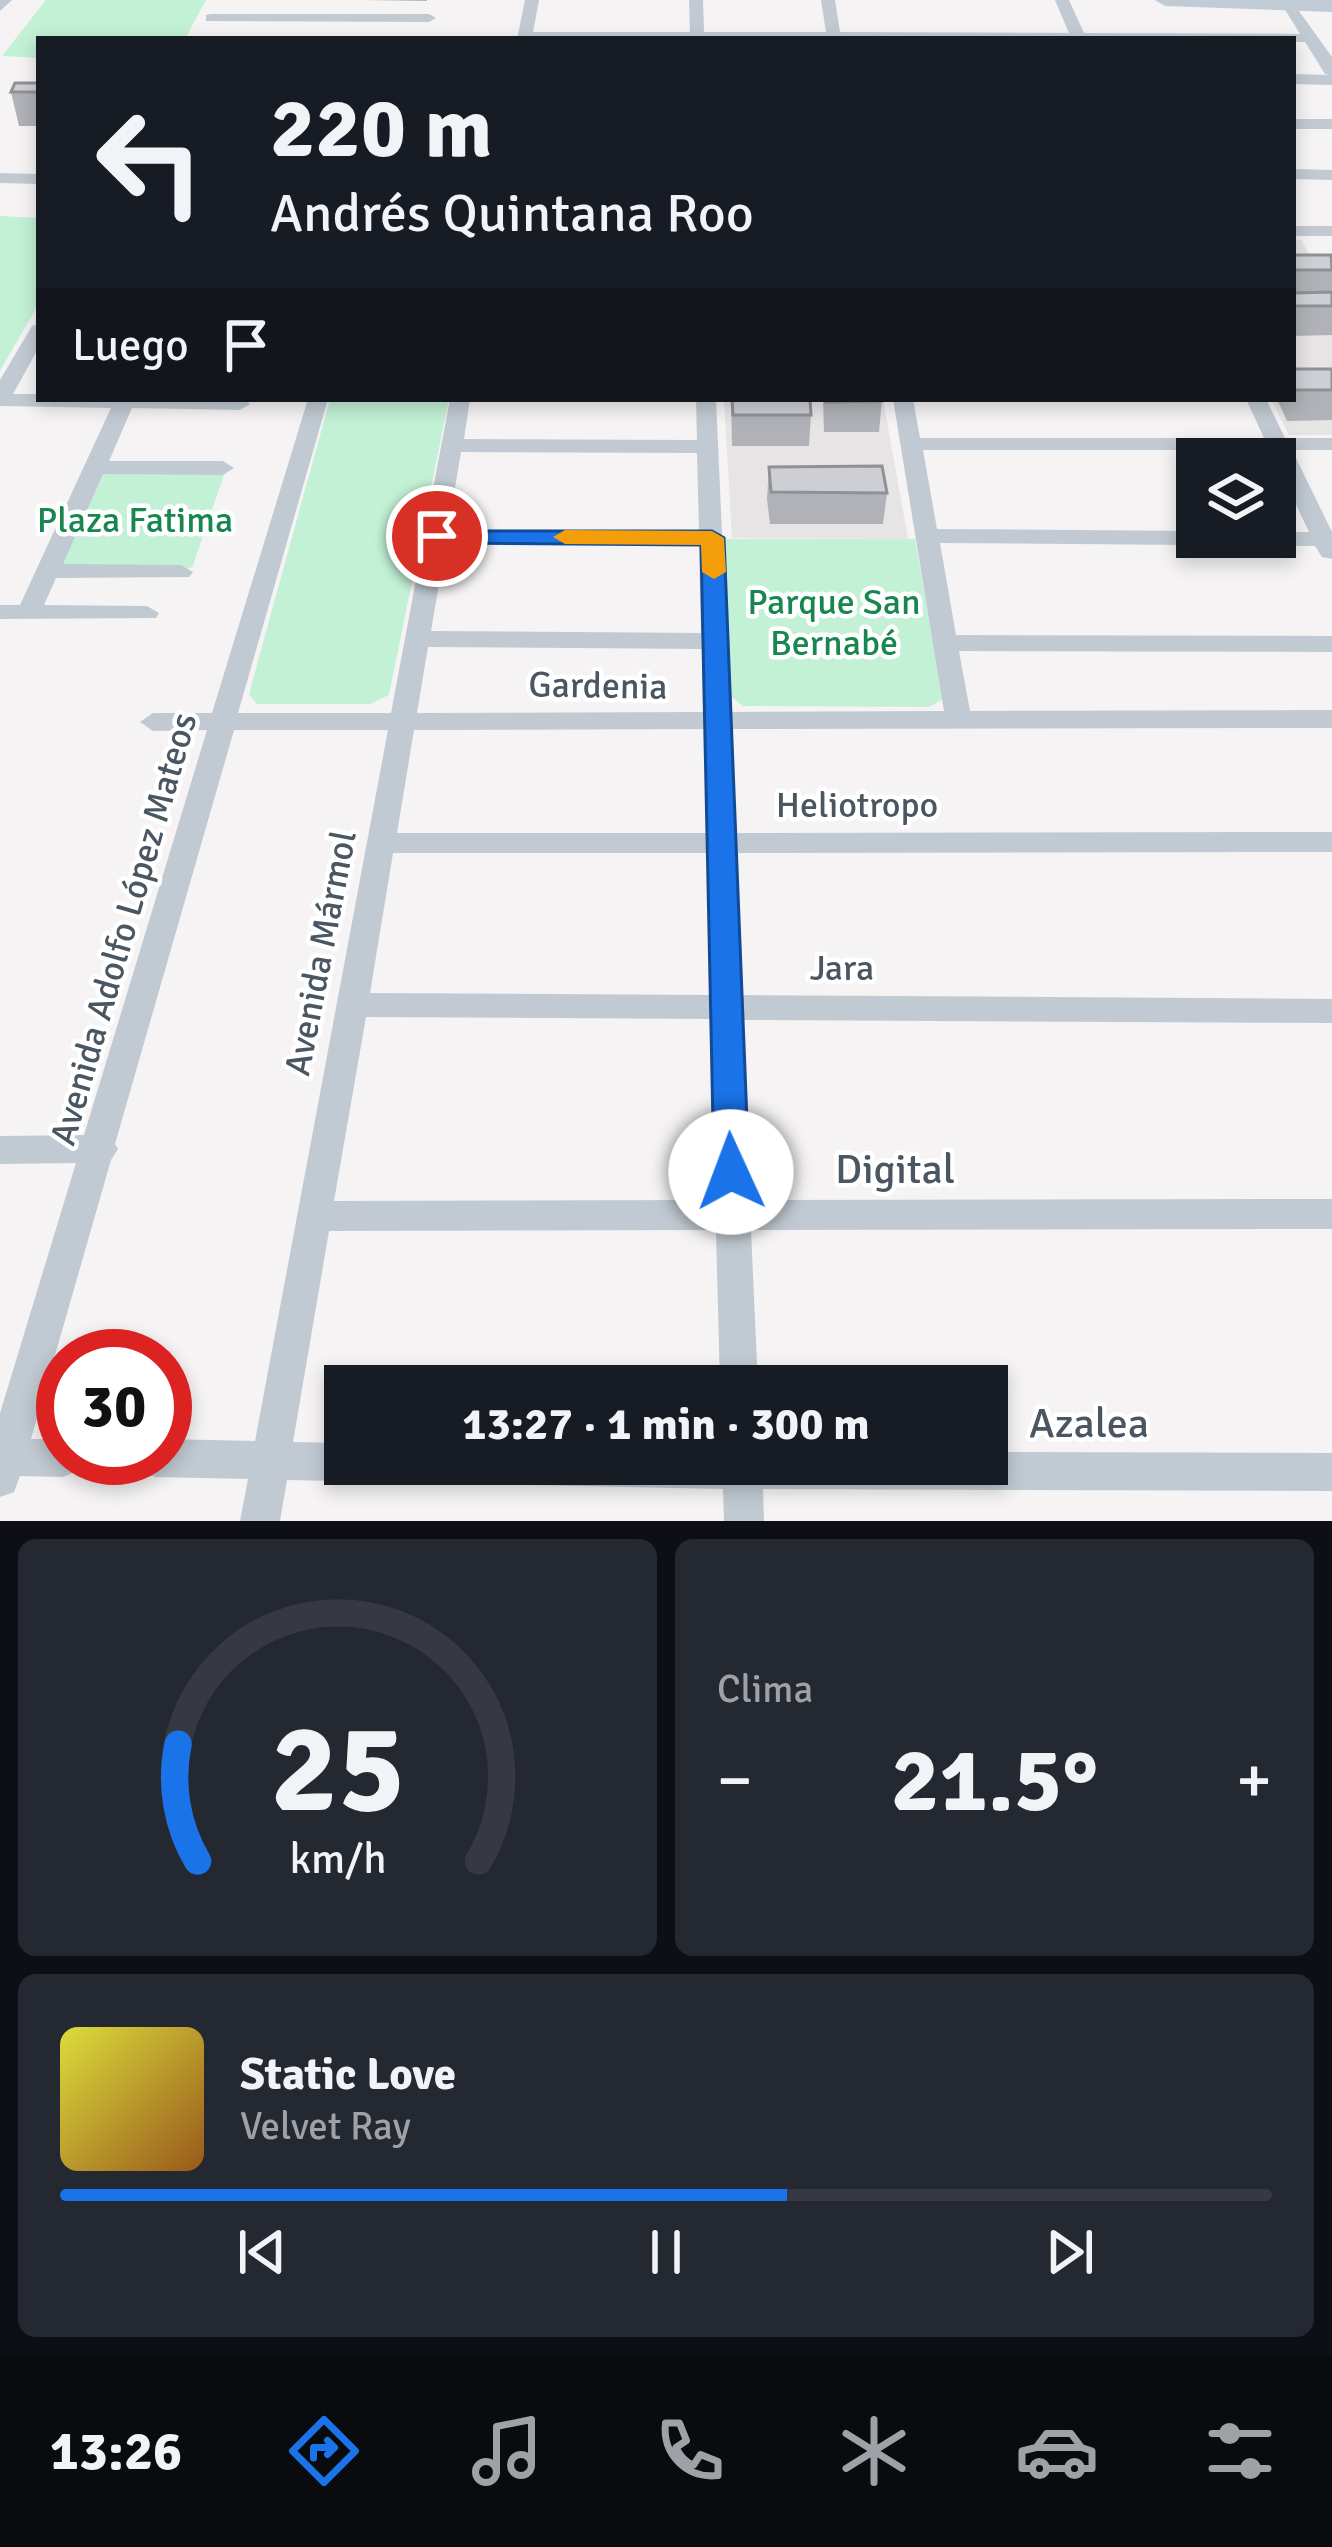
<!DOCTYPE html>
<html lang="es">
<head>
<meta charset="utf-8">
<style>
  body { margin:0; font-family:Signika,sans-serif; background:#242831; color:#f1f3f6; height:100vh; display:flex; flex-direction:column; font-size:45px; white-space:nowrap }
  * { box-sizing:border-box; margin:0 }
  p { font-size:39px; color:#9ea1a6 }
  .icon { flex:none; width:66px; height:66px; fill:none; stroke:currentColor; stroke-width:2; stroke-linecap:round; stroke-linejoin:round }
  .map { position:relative; height:1521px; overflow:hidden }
  .panel { display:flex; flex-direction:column; gap:18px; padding:18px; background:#0d0f14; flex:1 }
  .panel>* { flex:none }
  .hud { position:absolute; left:36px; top:36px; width:1260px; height:366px; border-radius:0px; box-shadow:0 6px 18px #0003; background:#171b24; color:#f1f3f6; overflow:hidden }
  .tools { position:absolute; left:1176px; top:438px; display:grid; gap:24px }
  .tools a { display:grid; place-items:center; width:120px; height:120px; border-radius:0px; background:#171b24; box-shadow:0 6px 18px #0003; font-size:60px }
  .speed { position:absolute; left:36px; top:1329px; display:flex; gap:24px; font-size:60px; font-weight:700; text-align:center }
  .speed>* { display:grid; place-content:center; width:156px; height:156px; border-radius:50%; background:#171b24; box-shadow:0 6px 18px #0003; line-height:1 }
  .speed .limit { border:18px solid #d22; background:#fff; color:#111 }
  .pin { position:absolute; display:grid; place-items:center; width:102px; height:102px; color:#fff; margin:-51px; border:6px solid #fff; border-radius:50%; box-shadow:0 3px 12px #0007 }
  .me { position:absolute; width:132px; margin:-66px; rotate:358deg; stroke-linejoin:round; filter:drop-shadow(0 0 9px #0008) }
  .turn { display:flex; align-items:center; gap:42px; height:252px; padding:0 36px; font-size:54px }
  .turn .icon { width:156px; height:156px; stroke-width:2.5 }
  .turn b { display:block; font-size:84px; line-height:102px }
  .then { display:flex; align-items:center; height:114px; padding:0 36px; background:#0003; gap:24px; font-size:45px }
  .big { font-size:90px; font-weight:800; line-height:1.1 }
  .panel .tile { flex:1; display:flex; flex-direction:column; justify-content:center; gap:18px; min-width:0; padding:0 42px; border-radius:18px; background:#242831 }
  .panel .dial { align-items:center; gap:0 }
  .dial svg { height:312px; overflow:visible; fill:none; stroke:#363941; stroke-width:7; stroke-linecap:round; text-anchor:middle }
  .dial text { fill:#f1f3f6; stroke:none }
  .song { display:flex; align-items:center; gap:36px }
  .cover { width:144px; height:144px; border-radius:18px; background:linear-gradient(135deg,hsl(60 70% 55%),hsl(30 70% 35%)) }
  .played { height:12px; border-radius:6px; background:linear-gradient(90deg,#1a73e8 60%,#363941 60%) }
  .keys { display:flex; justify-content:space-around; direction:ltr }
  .heat { display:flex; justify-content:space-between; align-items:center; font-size:66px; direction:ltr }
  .panel .tiles { flex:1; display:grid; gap:18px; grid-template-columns:1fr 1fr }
  .tile:last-child { grid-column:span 2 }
  .trip { position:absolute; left:324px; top:1365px; width:684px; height:120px; border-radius:0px; background:#171b24; box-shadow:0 6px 18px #0003; font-weight:800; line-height:120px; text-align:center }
  .menu { display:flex; height:192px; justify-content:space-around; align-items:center; background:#090b0e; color:#9ea1a6 }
  .menu .icon { width:84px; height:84px }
  .menu .selected { color:#1a73e8 }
  .menu b { font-size:54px; color:#f1f3f6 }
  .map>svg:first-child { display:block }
</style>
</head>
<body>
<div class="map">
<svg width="1332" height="1521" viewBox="0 0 1332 1521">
  <rect width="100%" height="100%" fill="#f5f3f3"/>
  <!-- education -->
  <g fill="#e6e4e5">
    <polygon points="1293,239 1301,240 1332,293 1332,435 1289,435 1271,399 1293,399"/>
    <polygon points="724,399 883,399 908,539 732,538"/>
  </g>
  <!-- green -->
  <g fill="#c3f1d5">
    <polygon points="46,0 206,0 185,39 39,39 39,58 2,56"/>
    <polygon points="0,216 39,218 39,303 0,371"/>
    <polygon points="330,399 449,399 389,695 370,704 257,704 249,694"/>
    <polygon points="92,470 225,472 192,568 45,568"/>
    <polygon points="724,539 915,539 943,699 929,707 743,706 729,695"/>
  </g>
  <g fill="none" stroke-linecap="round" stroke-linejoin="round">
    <!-- minor -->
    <g fill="#c1cad2" fill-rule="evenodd">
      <polygon points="0,0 12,0 0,11"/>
      <polygon points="525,0 539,0 533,32 690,32 689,0 703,0 704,32 826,32 821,0 835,0 840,32 1069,33 1055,0 1069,0 1084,33 1309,34 1316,38 1309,42 517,39"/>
      <polygon points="211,14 429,14 436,18 429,22 206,21 206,15"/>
      <polygon points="1293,74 1332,75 1332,85 1293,84"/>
      <rect x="1293" y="119" width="39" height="10"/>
      <polygon points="1293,169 1332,170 1332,180 1293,179"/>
      <polygon points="0,173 39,174 39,184 0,183"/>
      <rect x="1293" y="226" width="39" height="10"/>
      <polygon points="39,324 39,347 13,394 39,394 39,399 245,399 250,404 240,410 132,408 109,461 223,461 234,468 223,475 103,474 63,564 181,565 193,572 189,577 56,578 44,605 147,606 159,613 156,618 0,619 0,605 20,605 111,408 0,406 0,380 32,326"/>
      <path d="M 308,399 L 328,399 L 238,713 L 391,713 L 450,399 L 470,399 L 464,439 L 697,440 L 696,399 L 716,399 L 730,712 L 944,711 L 893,399 L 913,399 L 920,438 L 1264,438 L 1246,399 L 1266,399 L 1285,438 L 1332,438 L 1332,450 L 1292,450 L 1332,532 L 1332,559 L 1322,557 L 1315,546 L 940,543 L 956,635 L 1332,636 L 1332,652 L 959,651 L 970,711 L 1332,710 L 1332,728 L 730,729 L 735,833 L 1332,832 L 1332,852 L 735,853 L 741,995 L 1332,999 L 1332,1023 L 742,1020 L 750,1200 L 1332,1199 L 1332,1229 L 751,1230 L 758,1386 L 720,1386 L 716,1230 L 329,1231 L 293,1442 L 345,1443 L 345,1464 L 987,1464 L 987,1452 L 1332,1453 L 1332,1491 L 763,1489 L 764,1521 L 724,1521 L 723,1489 L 287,1480 L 280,1521 L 240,1521 L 248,1479 L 155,1477 L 141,1471 L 135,1458 L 165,1458 L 165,1439 L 255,1441 L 388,730 L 234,730 L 115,1144 L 118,1149 L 111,1160 L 31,1439 L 63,1439 L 63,1458 L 83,1458 L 77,1471 L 63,1477 L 20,1476 L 14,1492 L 0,1497 L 0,1413 L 76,1163 L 0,1164 L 0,1136 L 84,1135 L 207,730 L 153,731 L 140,722 L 153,713 L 212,713 ZM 923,450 L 1270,450 L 1309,532 L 1275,532 L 1275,537 L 1197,537 L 1197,531 L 937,529 ZM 461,452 L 697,453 L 699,531 L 448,529 ZM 446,543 L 699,545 L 701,633 L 431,631 ZM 428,647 L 702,649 L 703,712 L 417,713 ZM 704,729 L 706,833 L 397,833 L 414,730 ZM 393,853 L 707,853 L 710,995 L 370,993 ZM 366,1017 L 711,1019 L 715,1200 L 334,1201 Z"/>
    </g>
    <!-- tertiary -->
    <polygon fill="#c1cad2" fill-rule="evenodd" points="1279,0 1291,0 1332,57 1332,76 1325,74"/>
    <!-- secondary -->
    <polygon fill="#c1cbd6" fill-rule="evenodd" points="1155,0 1332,0 1332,12 1165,6"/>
  </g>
  <!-- wall -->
  <g fill="#b0b2b7">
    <polygon points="365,0 427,0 427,1"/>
    <polygon points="39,83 39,126 19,126 11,92"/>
    <polygon points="1293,255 1332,257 1332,335 1293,336"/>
    <polygon points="1293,369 1332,369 1332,420 1287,421 1277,399 1293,399"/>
    <polygon points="731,399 811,415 809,446 732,446"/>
    <polygon points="823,399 882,399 879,432 824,432"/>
    <polygon points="769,467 887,493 883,524 770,524 767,499"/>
  </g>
  <!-- building -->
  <g fill="#cdcfd5" stroke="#909195" stroke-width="3">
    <polygon points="15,83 39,83 39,92 11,92"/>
    <polygon points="1293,255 1331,255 1332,270 1293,270"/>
    <polygon points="1332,292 1332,306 1293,306 1293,293"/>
    <polygon points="1293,369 1332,369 1332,390 1295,390 1293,386"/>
    <polygon points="732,399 810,399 811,415 733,415"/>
    <polygon points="826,399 882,399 882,401 826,402"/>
    <polygon points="882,466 887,493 771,492 769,467"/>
  </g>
  <!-- route -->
  <polygon fill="#1a73e8" stroke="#114b97" stroke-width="3" points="429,531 712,531 724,538 749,1172 744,1183 731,1187 719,1183 714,1172 701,545 437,543 426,536"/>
  <!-- slow -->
  <polygon fill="#f59e0b" points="712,531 724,538 726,572 714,579 702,572 701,545 565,544 553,537 565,530"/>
  <g text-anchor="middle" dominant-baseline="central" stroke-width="9" stroke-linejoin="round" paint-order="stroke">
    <!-- park labels -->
    <g font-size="36" fill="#17864f" stroke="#fff">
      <text x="135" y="520">Plaza Fatima</text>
      <text x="834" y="602">Parque San<tspan x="834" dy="41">Bernabé</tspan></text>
    </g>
    <!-- street labels -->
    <g font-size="36" fill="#4a5661" stroke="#fff">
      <text transform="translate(598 686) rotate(1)">Gardenia</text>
      <text x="857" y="805">Heliotropo</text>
      <text transform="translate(124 929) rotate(-74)">Avenida Adolfo López Mateos</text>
      <text transform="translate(321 953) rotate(-79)">Avenida Mármol</text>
      <text x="842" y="968">Jara</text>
    </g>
    <!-- near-street labels -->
    <g font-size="42" fill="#4a5661" stroke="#fff">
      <text x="895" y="1169">Digital</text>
      <text x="1089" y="1423">Azalea</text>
    </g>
  </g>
</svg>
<div class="tools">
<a><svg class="icon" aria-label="layers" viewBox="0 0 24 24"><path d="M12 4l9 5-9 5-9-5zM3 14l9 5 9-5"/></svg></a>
</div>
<div class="speed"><div class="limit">30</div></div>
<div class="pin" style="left:437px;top:536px;background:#d93025"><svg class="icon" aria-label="arrive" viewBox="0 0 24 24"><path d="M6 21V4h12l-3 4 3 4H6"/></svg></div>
<svg class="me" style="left:731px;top:1172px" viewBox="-20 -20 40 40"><circle r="19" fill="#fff"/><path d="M0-13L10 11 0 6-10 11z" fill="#1a73e8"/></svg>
<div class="trip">13:27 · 1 min · 300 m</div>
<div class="hud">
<div class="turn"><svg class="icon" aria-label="left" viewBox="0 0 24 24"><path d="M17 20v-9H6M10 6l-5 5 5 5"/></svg><div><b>220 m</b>Andrés Quintana Roo</div></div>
<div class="then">Luego<svg class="icon" aria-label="arrive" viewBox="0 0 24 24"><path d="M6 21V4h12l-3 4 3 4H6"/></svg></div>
</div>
</div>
<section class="panel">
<div class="tiles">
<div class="tile dial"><svg viewBox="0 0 100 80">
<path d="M14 69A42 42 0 1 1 86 69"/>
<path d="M14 69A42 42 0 0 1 9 39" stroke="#1a73e8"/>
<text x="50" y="56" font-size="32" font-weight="700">25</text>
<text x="50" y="72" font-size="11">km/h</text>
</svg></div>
<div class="tile"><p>Clima</p>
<div class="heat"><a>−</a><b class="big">21.5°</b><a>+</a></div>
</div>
<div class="tile">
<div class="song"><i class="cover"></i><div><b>Static Love</b><p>Velvet Ray</p></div></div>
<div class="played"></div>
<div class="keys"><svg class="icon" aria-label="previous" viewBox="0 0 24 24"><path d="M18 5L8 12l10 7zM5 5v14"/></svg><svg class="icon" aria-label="pause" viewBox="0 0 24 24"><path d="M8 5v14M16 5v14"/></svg><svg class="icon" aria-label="next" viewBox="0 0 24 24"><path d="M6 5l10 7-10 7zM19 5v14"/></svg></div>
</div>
</div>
</section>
<nav class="menu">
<b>13:26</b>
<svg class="icon selected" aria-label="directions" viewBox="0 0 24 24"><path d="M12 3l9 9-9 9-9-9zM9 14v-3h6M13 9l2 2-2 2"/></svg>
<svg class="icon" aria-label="music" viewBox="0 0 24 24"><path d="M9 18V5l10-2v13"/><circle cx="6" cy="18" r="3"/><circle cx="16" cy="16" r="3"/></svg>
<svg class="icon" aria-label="phone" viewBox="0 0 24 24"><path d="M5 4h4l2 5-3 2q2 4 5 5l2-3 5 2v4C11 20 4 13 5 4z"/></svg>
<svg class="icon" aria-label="climate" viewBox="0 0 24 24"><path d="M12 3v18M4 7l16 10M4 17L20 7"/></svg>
<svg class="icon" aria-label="car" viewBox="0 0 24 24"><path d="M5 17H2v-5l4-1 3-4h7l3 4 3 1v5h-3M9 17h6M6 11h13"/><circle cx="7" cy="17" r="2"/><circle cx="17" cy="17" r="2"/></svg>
<svg class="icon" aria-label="filters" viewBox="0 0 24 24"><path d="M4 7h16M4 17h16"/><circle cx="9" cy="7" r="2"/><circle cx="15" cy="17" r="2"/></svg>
</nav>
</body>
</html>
